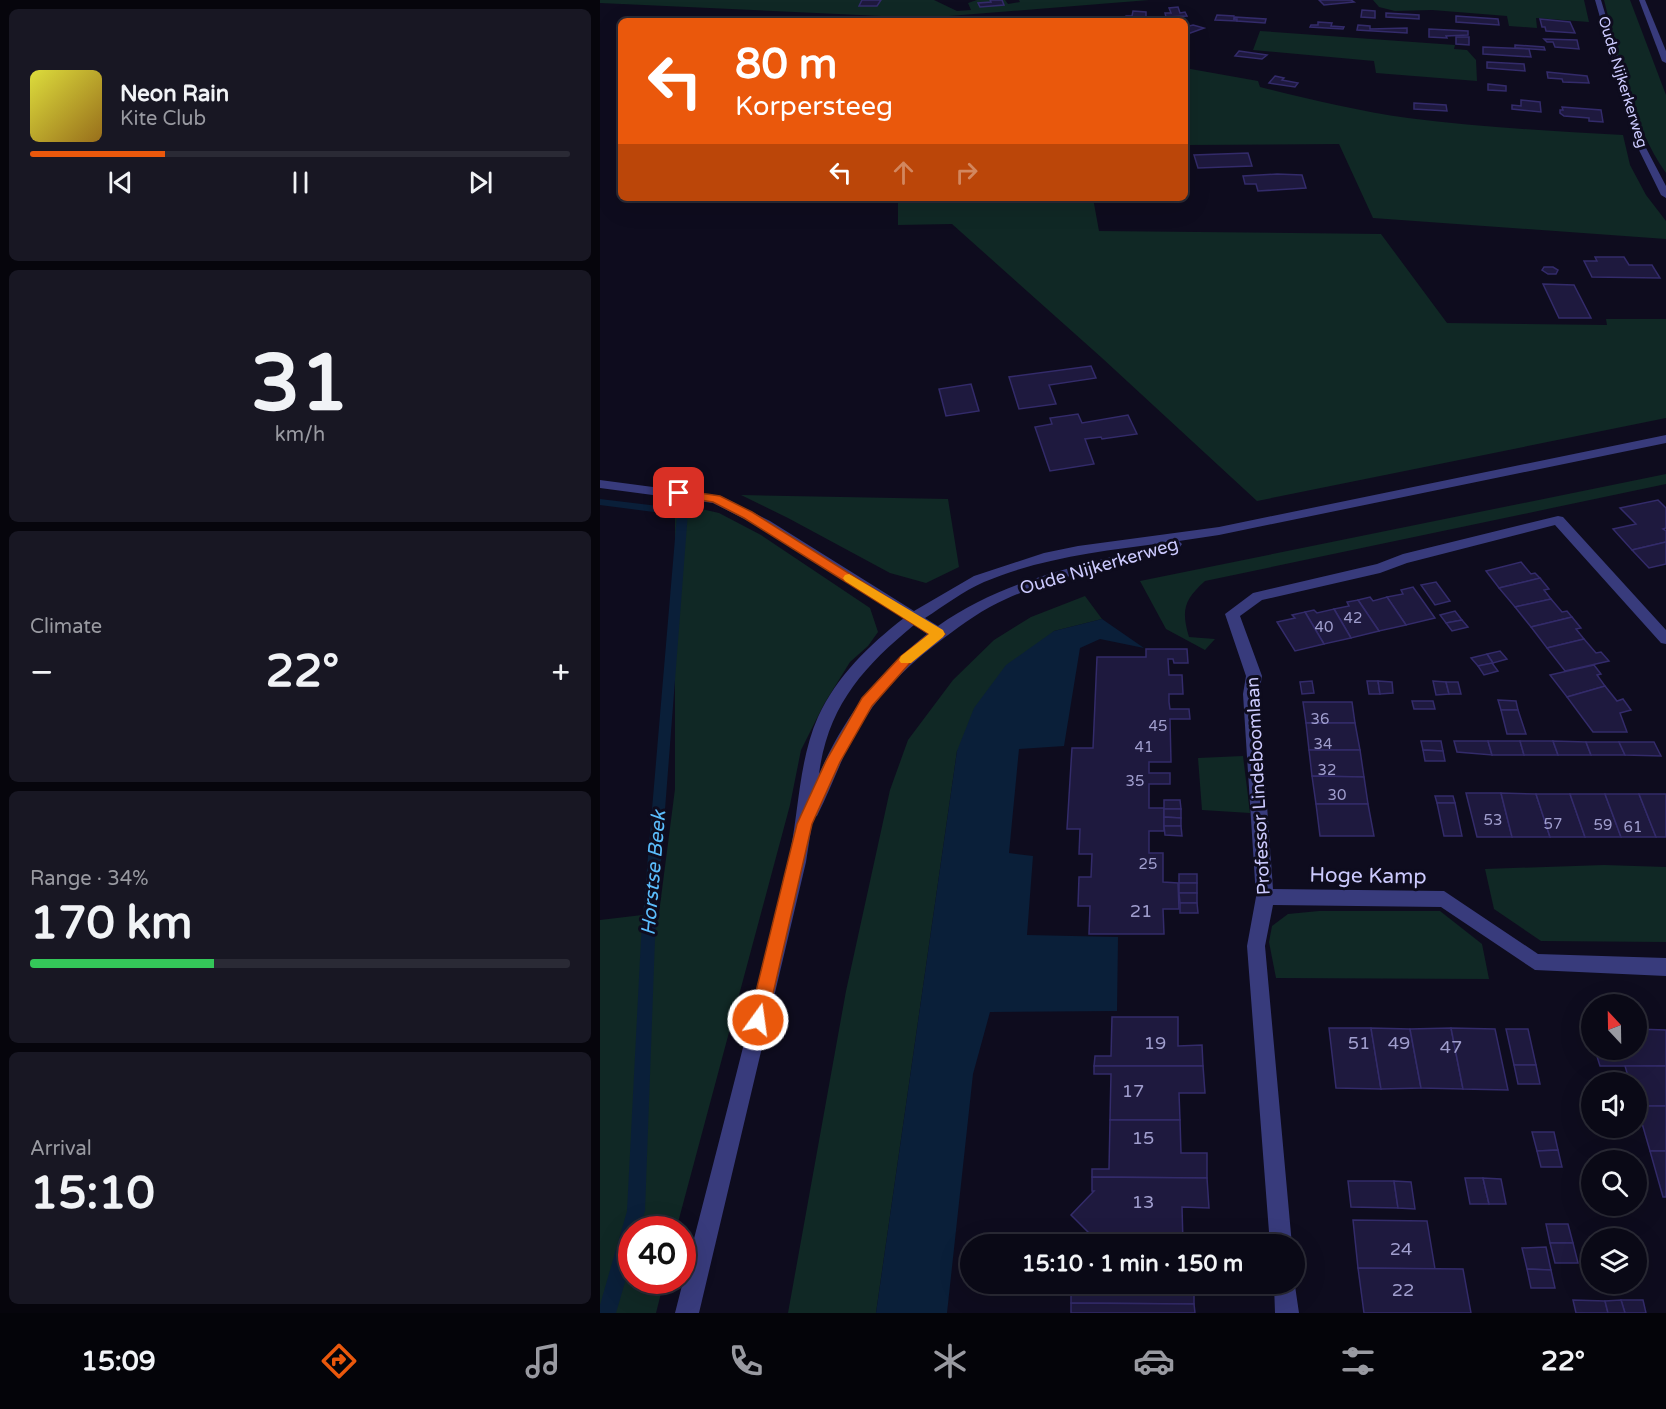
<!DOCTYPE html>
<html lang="en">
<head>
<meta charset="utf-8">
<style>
  body { margin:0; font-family:"Varela Round",sans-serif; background:#181723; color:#f1f3f6; height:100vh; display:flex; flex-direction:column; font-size:22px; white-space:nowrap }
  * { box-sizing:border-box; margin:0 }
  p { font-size:20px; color:#999aa1 }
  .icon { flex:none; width:33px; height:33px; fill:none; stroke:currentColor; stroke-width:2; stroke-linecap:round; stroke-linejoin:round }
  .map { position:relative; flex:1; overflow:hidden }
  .details { display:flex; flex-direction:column; gap:9px; padding:9px; background:#06050c; width:600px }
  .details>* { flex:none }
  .top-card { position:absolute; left:18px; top:18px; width:570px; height:183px; border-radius:9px; box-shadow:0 6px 24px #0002,0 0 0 2px #2a2a35; background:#ea580c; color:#fff; overflow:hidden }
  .needle { width:39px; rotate:338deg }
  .fabs { position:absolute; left:981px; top:994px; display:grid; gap:12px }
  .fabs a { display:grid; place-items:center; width:66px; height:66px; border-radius:50%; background:#0a0916; box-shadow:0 6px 24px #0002,0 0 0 2px #2a2a35; font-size:30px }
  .speed { position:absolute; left:18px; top:1216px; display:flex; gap:12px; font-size:30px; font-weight:700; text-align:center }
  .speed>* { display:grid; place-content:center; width:78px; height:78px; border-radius:50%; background:#0a0916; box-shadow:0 6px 24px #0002,0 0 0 2px #2a2a35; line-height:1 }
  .speed .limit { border:9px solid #d22; background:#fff; color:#111 }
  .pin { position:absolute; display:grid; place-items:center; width:51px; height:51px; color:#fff; margin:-26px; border-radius:12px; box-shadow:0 3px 9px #0006 }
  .me { position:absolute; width:66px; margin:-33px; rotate:14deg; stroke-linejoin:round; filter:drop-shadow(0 0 4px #0008) }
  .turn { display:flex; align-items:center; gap:21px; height:126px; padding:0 18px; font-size:27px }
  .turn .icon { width:78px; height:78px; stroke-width:2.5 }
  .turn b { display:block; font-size:42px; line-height:51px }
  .lanes { display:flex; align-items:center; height:57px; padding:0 18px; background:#0003; justify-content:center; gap:30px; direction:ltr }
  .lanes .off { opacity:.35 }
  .big { font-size:45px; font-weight:700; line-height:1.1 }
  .details .widget { flex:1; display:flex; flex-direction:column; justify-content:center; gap:9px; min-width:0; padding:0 21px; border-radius:9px; background:#181723 }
  .details .dial { align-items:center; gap:0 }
  .dial b { font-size:78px; line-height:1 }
  .song { display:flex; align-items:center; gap:18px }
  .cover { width:72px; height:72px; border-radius:9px; background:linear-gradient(135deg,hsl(60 70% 55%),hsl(40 70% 35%)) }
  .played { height:6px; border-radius:3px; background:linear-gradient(90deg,#ea580c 25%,#2a2a35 25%) }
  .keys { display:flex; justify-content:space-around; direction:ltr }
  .heat { display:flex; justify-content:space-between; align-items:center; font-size:33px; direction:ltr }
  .charge { height:9px; border-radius:4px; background:linear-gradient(90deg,#34c759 34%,#2a2a35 0) }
  .trip { position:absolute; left:360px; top:1234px; width:345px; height:60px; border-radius:30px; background:#0a0916; box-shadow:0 6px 24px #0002,0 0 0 2px #2a2a35; font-weight:700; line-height:60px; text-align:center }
  .dock { display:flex; height:96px; justify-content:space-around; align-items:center; background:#040409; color:#999aa1 }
  .dock .icon { width:42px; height:42px }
  .dock .current { color:#ea580c }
  .dock b { font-size:27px; color:#f1f3f6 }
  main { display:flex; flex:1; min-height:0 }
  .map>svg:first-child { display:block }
</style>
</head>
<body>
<main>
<section class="details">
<div class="widget">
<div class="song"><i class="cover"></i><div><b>Neon Rain</b><p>Kite Club</p></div></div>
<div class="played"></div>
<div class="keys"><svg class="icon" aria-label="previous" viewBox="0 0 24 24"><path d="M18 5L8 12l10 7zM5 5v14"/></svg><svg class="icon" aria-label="pause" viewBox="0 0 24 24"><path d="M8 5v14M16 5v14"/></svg><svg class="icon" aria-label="next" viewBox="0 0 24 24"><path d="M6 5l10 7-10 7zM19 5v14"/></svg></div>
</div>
<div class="widget dial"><b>31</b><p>km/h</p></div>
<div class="widget"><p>Climate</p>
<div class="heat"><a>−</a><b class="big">22°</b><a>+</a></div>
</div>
<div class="widget"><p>Range · 34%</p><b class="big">170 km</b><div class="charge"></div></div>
<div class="widget"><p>Arrival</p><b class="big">15:10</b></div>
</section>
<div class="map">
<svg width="1066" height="1313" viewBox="0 0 1066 1313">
  <rect width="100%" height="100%" fill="#0e0c1e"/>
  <!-- green -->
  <g fill="#102825">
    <polygon points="0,0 334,0 357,11 371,10 368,3 377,0 405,0 408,4 420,2 419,0 549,0 324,18 0,3"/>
    <polygon points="773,0 984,0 989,22 936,18 937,28 909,26 907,16 832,10 795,11 779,7"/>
    <path d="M 1004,0 L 1030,0 L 1066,95 L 1066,173 C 1031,123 1019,59 1004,0 Z"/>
    <polygon points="660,31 855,45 854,49 867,50 876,60 877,81 776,73 774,61 653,50"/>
    <path d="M 585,68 L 658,81 L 660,87 C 709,99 758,111 808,118 C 879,127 951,131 1023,135 L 1030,165 L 1046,195 L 1066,221 L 1066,239 L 773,218 L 739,144 L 585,145 Z"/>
    <polygon points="298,198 493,198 499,231 781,234 847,323 1007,325 1006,319 1066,319 1066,418 657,501 502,358 352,224 298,225"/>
    <path d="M 1066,474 L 1066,484 L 605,581 C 584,600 581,610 589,637 L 615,639 L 605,650 L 566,629 L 540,581 Z"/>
    <polygon points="141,495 348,499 359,567 326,583 290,573 188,518"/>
    <polygon points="75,503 119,513 161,535 270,608 278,632 268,646 250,662 224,704 201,750 190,805 76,1230 32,1230 32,1281 64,1281 56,1313 0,1313 0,920 59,913 75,789"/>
    <polygon points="485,596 502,619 454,631 357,751 276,1313 188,1313 246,991 290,790 308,740 353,680 394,640 431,617"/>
    <polygon points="643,756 650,813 602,810 598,758"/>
    <polygon points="1004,865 1066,867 1066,942 941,941 894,909 885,869"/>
    <polygon points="719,911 840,911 882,944 889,979 676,978 669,942 672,926 688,914"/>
  </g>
  <!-- water -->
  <polygon fill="#0a1f39" points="502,619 544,648 500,639 480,648 464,746 419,749 409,853 433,856 427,935 518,937 517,1011 390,1012 373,1074 347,1313 276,1313 357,751 374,708 406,665 454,631"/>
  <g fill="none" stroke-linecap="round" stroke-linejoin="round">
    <!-- stream -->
    <polygon fill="#0a1f39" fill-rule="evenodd" points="0,499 83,509 88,512 55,939 45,1211 39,1230 32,1230 32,1258 16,1313 0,1313 0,1305 27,1211 41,939 77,515 0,505"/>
  </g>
  <!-- building -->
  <g fill="#1e193e" stroke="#332b6a" stroke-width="1.5">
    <polygon points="262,0 281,0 277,6 259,6"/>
    <polygon points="390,0 402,0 404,5 380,7 378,3 391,2"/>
    <polygon points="719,0 751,0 754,2 724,5"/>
    <polygon points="578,7 580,13 585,12 587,16 566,17 565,13 571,13 569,8"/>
    <polygon points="762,10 775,11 775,18 761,17"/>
    <polygon points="533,11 546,12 546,21 525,20 526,16 532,16"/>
    <polygon points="786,13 819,15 819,19 786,17"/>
    <polygon points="617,15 634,16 634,19 637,19 637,21 615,20"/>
    <polygon points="856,16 898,19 899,25 856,22"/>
    <polygon points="635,17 666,19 665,23 637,21 637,19 634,19"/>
    <polygon points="940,19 970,22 975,33 946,31 945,27 942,27"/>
    <polygon points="718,22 732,23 731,26 744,27 743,29 710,27 711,25 718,25"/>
    <polygon points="593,25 604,28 585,35 585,27"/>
    <polygon points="758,25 770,26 770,29 807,28 807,33 757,30"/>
    <polygon points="829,29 868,31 868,35 846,36 847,38 829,37"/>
    <polygon points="856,37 869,37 869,45 856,44"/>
    <polygon points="944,39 977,40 979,49 955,47 953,42 947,42"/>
    <polygon points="915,45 944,47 945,50 915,48"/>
    <polygon points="883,47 929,49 931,57 883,54"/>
    <polygon points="639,51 667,55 662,59 635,56"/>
    <polygon points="887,62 924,64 925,71 887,68"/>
    <polygon points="947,72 987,76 989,83 963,82 962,79 948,78"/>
    <polygon points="675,76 684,78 682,80 698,83 695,87 669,83"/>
    <polygon points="888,84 906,86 906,91 888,90"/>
    <polygon points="921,100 940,102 941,112 912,109 912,105 921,106"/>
    <polygon points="814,103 846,105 847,111 814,109"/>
    <polygon points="962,107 1001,110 1003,122 989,121 989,118 964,116 960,113 960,110 963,110"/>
    <polygon points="648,153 652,166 598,168 594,155"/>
    <polygon points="677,174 702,175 706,188 658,191 656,184 645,184 643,176"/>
    <polygon points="995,257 1024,257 1029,265 1052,265 1060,278 992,277 984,261 997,261"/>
    <polygon points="944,267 953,267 958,270 956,274 948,274 942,270"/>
    <polygon points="943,284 974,285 991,318 959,318"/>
    <polygon points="491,366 496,378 449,385 456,404 419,409 409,377"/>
    <polygon points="371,384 379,411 346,416 339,389"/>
    <polygon points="478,414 482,423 528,415 537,434 502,439 501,437 485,439 494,464 450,471 435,427 452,424 450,418"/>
    <polygon points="1058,500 1066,508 1066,528 1063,529 1066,531 1066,542 1032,550 1013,529 1036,524 1020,508"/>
    <polygon points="1066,542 1066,564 1049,568 1032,550"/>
    <polygon points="921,562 931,574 935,573 940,578 899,588 886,571"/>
    <polygon points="940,578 949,589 944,590 951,599 915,607 899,588"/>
    <polygon points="836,582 850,601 835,605 821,585"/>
    <polygon points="813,587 835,618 806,625 787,597 803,594 801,590"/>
    <polygon points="770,597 773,601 787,597 806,625 779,631 758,600"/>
    <polygon points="951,599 962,612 967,611 972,617 931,627 915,607"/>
    <polygon points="758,600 779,631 751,638 734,609 749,606 747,602"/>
    <polygon points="734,609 751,638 724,644 705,612 714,610 717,613"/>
    <polygon points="855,611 862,620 846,623 840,615"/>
    <polygon points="705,612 724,644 695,651 677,622 695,618 692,615"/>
    <polygon points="972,617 981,628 976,629 984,639 947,648 931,627"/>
    <polygon points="862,620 868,627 852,631 846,623"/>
    <polygon points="984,639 996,653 1001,652 1009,661 965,671 947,648"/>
    <polygon points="546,649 587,649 588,663 574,663 573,659 568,659 569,675 582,675 583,694 569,694 569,702 570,709 589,709 590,719 570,719 571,762 549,762 549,773 570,773 570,784 549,784 549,808 564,808 564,831 549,831 549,853 563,853 563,882 578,883 579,909 563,909 564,934 489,934 490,906 478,906 479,877 491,877 492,854 479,854 480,829 467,829 472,748 493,748 497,657 546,657"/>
    <polygon points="900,651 907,659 893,663 887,654"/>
    <polygon points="887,654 893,663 878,666 871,658"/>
    <polygon points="892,663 898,671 884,675 878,666"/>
    <polygon points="994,665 1001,674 997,675 1005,686 967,697 950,675"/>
    <polygon points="712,681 714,693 702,694 700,682"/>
    <polygon points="767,681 778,681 780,694 769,694"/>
    <polygon points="778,681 792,682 793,693 780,694"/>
    <polygon points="833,681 846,682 849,694 836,695"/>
    <polygon points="846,682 858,682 861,694 849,694"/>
    <polygon points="1005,686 1017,701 1023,699 1031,710 1020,713 1027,732 993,732 967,697"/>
    <polygon points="898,700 916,701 918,710 901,710"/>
    <polygon points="812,701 833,701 835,709 814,709"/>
    <polygon points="703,702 752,702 755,723 706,723"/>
    <polygon points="901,710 918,710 926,734 907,734"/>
    <polygon points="706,723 755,723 760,750 709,750"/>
    <polygon points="821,741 841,741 843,751 823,750"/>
    <polygon points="854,741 888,741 892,755 857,752"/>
    <polygon points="888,741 920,741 924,755 892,755"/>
    <polygon points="920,741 953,741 958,755 924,755"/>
    <polygon points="953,741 986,742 991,755 958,755"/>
    <polygon points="986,742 1019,742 1025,755 991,755"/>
    <polygon points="1019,742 1054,742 1061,756 1025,755"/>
    <polygon points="709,750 760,750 764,777 712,776"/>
    <polygon points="823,750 843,751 845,761 825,761"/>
    <polygon points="712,776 764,777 768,804 716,804"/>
    <polygon points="866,793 901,793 912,837 877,837"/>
    <polygon points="901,793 936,794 950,837 912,837"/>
    <polygon points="936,794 970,794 985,837 950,837"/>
    <polygon points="970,794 1005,794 1021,837 985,837"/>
    <polygon points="1005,794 1039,794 1056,837 1021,837"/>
    <polygon points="1039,794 1066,794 1066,837 1056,837"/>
    <polygon points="835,796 853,796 855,803 837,803"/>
    <polygon points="564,800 580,800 581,809 564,809"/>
    <polygon points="837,803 855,803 862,836 844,836"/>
    <polygon points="716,804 768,804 774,836 720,836"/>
    <polygon points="564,809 581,809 581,818 564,817"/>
    <polygon points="564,817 581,818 581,826 564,826"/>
    <polygon points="564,826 581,826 582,836 565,835"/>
    <rect x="579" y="874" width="18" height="9"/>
    <rect x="579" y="883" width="18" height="10"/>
    <polygon points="579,893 597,893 597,903 580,903"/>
    <polygon points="580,903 597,903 598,913 580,913"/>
    <polygon points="512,1017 578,1017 578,1046 602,1045 603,1066 494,1066 495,1056 511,1056"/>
    <polygon points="729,1028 771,1028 781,1089 736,1088"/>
    <polygon points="771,1028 810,1029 821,1088 781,1089"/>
    <polygon points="851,1028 863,1089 821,1088 810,1029"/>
    <polygon points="851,1028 895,1029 908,1090 863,1089"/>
    <polygon points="906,1029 928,1029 936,1065 914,1065"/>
    <polygon points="1036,1029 1066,1030 1066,1066 1000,1066 995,1050 1036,1050"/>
    <polygon points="914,1065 936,1065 940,1084 918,1084"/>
    <polygon points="494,1066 603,1066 605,1093 579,1093 580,1120 510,1120 511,1074 494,1074"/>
    <polygon points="1025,1066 1066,1066 1066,1106 1037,1106 1036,1083 1030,1083"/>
    <polygon points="1037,1106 1066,1106 1066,1151 1050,1151"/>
    <polygon points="510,1120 580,1120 581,1153 607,1153 607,1178 492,1177 492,1169 509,1169"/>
    <polygon points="932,1132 954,1132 958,1150 937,1151"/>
    <polygon points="958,1150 962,1167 941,1167 937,1151"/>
    <polygon points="1050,1151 1066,1151 1066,1197 1063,1197"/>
    <polygon points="492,1177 607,1178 609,1208 582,1207 583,1243 495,1239 471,1215 494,1191 492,1191"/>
    <polygon points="865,1178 883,1178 889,1204 870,1204"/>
    <polygon points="883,1178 901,1179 906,1204 889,1204"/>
    <polygon points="748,1181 794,1181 798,1208 751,1207"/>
    <polygon points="794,1181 811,1182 815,1209 798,1208"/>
    <polygon points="753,1220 827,1221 835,1269 758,1268"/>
    <polygon points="946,1224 968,1224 973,1243 950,1243"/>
    <polygon points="491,1240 566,1241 566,1245 491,1245"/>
    <polygon points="950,1243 973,1243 978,1263 955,1263"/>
    <polygon points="946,1247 951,1270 927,1269 922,1248"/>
    <polygon points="758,1268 863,1269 871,1313 764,1313"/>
    <polygon points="927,1269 951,1270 955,1288 931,1288"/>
    <polygon points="490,1284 594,1284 594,1304 471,1303 471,1294 489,1295"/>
    <polygon points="973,1300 1005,1301 1008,1313 976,1313"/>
    <polygon points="1021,1300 1043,1300 1046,1313 1025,1313"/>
    <polygon points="1021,1300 1025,1313 1008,1313 1005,1301"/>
    <polygon points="471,1303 594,1304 595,1313 471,1313"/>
  </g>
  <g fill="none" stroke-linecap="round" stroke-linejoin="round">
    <!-- minor -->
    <g fill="#383b7c" fill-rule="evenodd">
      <polygon points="995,0 1001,0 1045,146 1066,186 1066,198 1061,195 1037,146"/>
      <polygon points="1039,0 1045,0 1066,51 1066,63 1062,61"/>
      <path d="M 1066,435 L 1066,443 L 619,535 L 579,541 L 582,544 L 580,547 C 522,564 461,574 406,599 C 383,609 364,623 344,638 C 314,660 286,686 265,718 C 244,748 234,783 217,816 L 213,817 L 206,862 L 99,1313 L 75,1313 C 113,1163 153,1014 188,863 C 199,815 198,762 218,717 C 237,676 269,645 304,618 L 160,527 L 113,503 L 0,488 L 0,480 L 121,496 L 170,521 L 314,611 L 374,576 L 444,553 L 478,546 L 619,527 ZM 563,543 C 483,566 408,577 338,626 L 325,618 C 344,606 363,591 384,582 C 441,558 502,551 563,543 ZM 314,625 L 327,634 C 277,674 245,716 219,774 C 228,706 263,667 314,625 Z"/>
      <polygon points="958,516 963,517 1066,630 1066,644 1061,643 955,525 807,563 780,573 662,600 640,616 662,676 659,694 673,889 844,891 938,954 1066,958 1066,976 935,970 841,907 673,905 665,946 692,1245 670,1245 647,946 656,897 643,694 646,676 625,614 653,593 777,564 803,554"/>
      <polygon points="694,1279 699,1313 675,1313 674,1284 694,1284"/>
    </g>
  </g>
  <!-- route -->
  <polygon fill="#ea580c" stroke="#983908" stroke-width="1.5" points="79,490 120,496 152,512 345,634 309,664 272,706 240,762 212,824 167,1020 165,1026 158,1028 152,1026 149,1020 197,824 226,761 262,698 300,657 329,634 144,518 113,502 75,496 75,491"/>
  <!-- slow -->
  <polygon fill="#f59e0b" points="249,574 343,630 345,634 343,637 311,663 301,663 299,660 301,656 329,634 245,581 243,578 245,575"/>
  <g text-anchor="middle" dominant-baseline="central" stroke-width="6" stroke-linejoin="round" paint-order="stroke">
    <!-- far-street labels -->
    <g font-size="15" fill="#cccafe" stroke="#0e0c1e">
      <text transform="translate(1023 82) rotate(73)">Oude Nijkerkerweg</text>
    </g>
    <!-- number labels -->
    <g font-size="15" fill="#a09ece">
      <text x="753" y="618">42</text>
      <text x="724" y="627">40</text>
      <text x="720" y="719">36</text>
      <text x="558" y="726">45</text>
      <text x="723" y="744">34</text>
      <text x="544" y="747">41</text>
      <text x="727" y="770">32</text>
      <text x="535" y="781">35</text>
      <text x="737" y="795">30</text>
      <text x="893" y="820">53</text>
      <text x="953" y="824">57</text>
      <text x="1003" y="825">59</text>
      <text x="1033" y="827">61</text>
      <text x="548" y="864">25</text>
    </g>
    <!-- street labels -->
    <g font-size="18" fill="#cccafe" stroke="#0e0c1e">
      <text transform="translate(499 566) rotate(-16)">Oude Nijkerkerweg</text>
      <text transform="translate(658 786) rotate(-93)">Professor Lindeboomlaan</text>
    </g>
    <!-- near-number labels -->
    <g font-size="18" fill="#a09ece">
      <text x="541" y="911">21</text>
      <text x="555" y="1043">19</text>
      <text x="759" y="1043">51</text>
      <text x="799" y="1043">49</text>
      <text x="851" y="1047">47</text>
      <text x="533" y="1091">17</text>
      <text x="543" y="1138">15</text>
      <text x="543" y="1202">13</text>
      <text x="801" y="1249">24</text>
      <text x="803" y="1290">22</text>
    </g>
    <!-- water labels -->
    <g font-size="20" font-style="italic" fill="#5bbdfc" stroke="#0e0c1e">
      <text transform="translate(54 873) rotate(-85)">Horstse Beek</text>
    </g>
    <!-- near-street labels -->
    <g font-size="21" fill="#cccafe" stroke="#0e0c1e">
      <text transform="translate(768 876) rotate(1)">Hoge Kamp</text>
    </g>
  </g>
</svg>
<div class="fabs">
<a><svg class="needle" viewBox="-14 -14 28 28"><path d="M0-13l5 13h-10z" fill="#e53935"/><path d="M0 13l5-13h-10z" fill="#999aa1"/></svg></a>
<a><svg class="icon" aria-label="sound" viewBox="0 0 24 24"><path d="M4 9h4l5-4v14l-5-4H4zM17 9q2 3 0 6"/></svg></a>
<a><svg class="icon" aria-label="search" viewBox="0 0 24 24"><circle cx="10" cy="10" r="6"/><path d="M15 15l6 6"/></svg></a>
<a><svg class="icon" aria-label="layers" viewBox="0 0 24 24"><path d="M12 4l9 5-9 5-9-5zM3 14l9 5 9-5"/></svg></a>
</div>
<div class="speed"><div class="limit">40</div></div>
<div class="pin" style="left:79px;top:493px;background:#d93025"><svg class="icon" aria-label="arrive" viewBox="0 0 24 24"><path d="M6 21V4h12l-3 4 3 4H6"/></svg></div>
<svg class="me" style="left:158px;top:1020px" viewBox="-20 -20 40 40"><circle r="17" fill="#ea580c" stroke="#fff" stroke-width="3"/><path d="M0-11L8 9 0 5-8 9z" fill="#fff"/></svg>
<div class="trip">15:10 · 1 min · 150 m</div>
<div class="top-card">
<div class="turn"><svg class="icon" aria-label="left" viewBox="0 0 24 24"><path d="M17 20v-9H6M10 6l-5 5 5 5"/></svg><div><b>80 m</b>Korpersteeg</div></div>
<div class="lanes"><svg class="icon" aria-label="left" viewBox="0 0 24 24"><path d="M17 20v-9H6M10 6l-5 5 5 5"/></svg><svg class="icon off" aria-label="ahead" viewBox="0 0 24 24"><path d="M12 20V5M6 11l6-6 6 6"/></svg><svg class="icon off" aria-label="right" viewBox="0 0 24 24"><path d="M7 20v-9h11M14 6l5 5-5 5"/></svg></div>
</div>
</div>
</main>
<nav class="dock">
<b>15:09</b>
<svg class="icon current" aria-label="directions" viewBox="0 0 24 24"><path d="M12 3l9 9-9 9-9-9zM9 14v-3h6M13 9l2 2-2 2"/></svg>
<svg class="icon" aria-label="music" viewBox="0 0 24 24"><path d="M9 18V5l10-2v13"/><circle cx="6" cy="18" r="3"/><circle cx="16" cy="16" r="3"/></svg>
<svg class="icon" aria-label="phone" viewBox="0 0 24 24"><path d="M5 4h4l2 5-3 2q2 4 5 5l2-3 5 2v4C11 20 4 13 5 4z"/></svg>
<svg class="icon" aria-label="climate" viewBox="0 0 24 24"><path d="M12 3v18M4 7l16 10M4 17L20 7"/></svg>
<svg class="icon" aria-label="car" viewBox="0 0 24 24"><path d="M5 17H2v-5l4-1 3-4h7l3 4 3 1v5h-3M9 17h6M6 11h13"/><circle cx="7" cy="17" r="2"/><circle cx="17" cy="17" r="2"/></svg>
<svg class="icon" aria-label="filters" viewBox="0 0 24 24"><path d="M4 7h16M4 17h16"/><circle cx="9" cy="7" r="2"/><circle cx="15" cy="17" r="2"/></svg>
<b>22°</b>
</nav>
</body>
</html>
